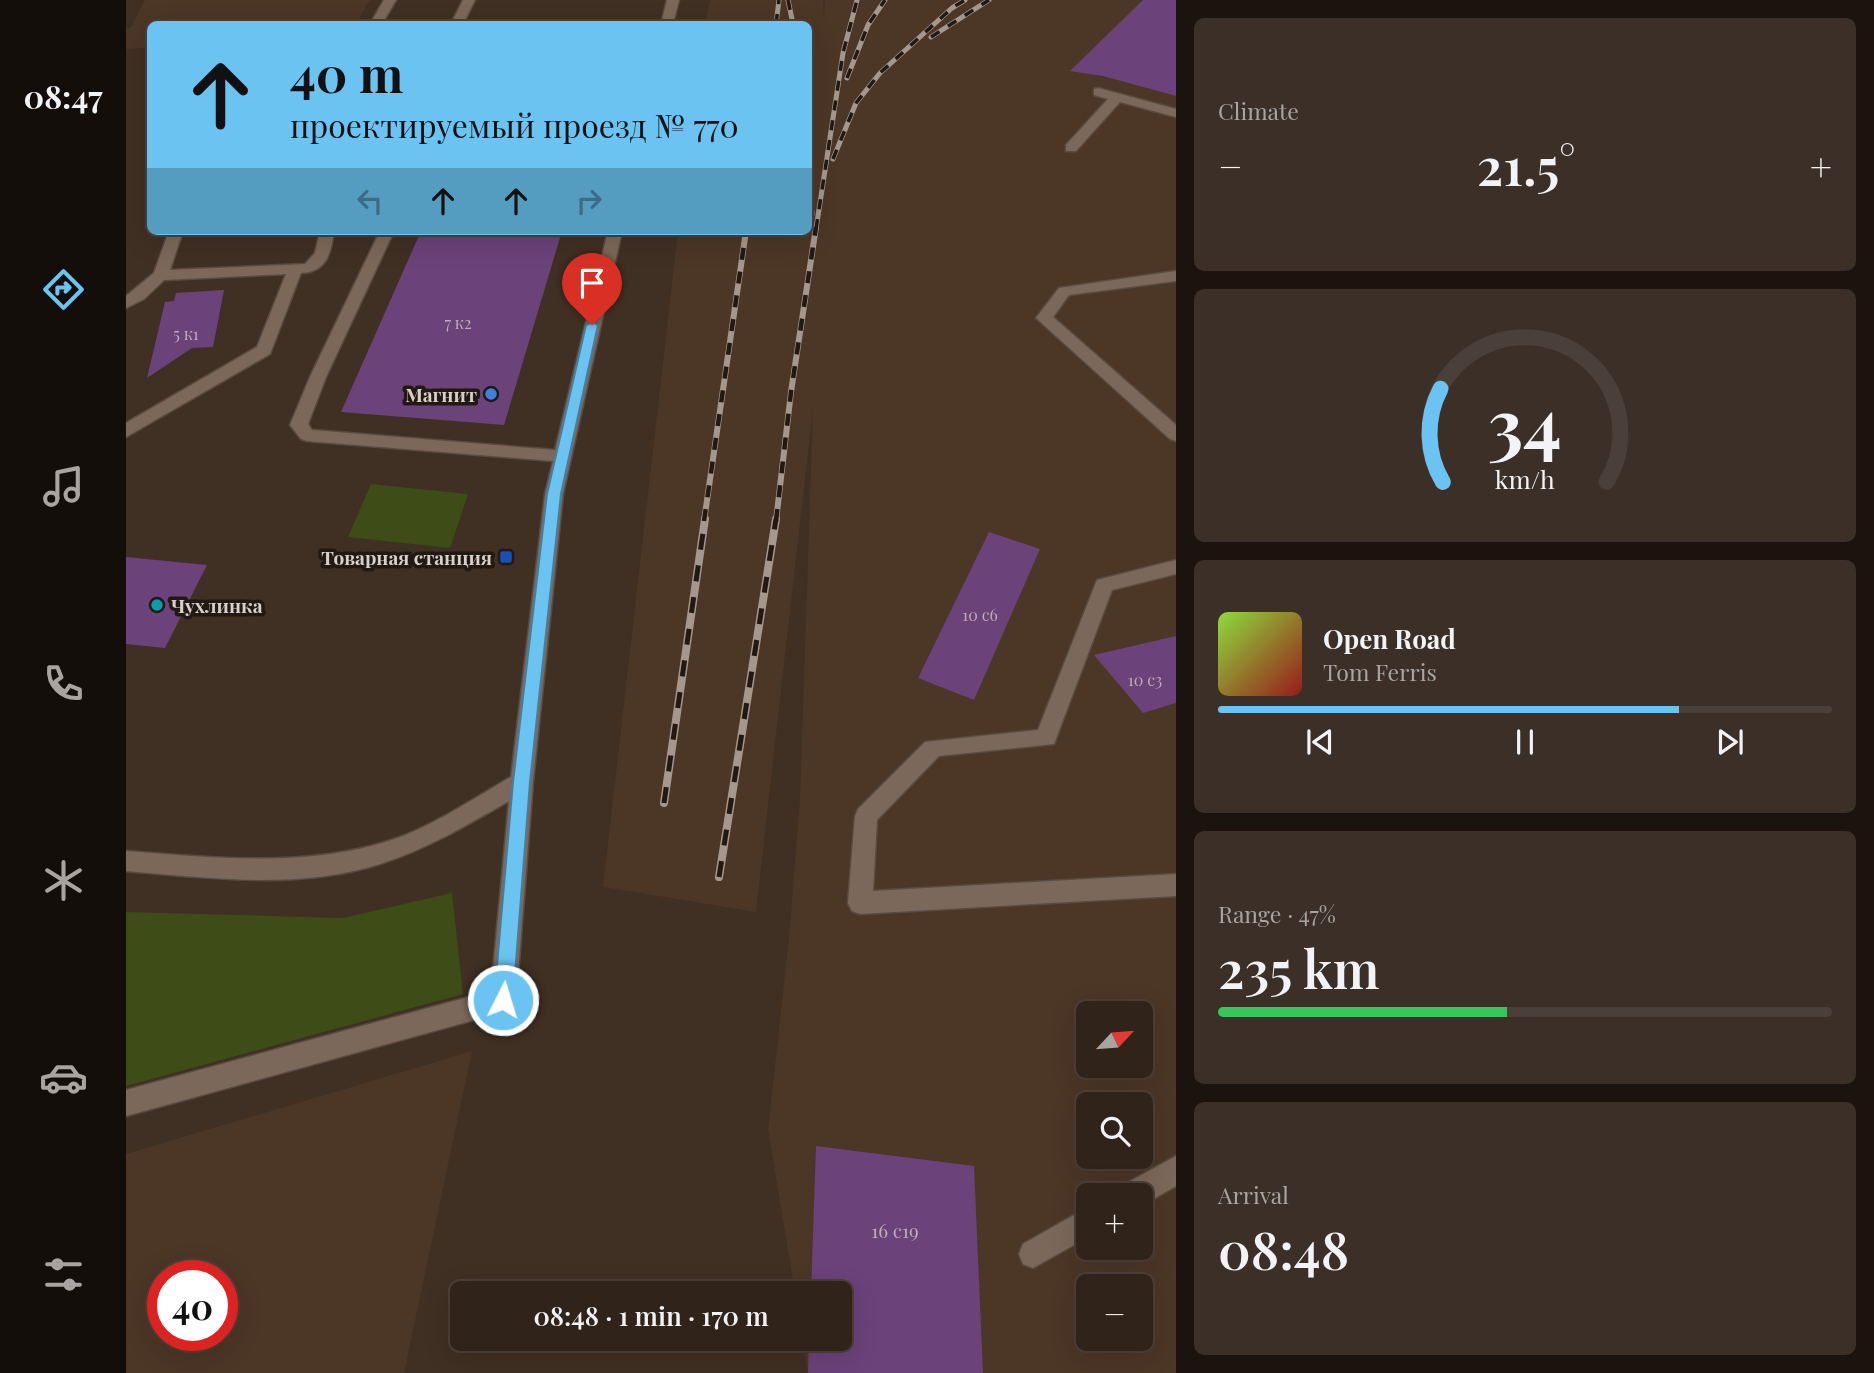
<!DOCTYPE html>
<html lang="en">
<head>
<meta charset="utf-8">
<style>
  body { margin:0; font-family:"Playfair Display",serif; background:#3c2f27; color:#f1f3f6; height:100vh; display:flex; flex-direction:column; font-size:26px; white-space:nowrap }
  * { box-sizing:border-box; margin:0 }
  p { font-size:23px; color:#a8a4a2 }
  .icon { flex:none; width:38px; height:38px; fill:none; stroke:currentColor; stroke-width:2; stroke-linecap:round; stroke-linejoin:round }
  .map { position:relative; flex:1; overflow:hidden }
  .side { display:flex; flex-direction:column; gap:18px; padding:18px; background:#1a130e; width:698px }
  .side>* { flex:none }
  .banner { position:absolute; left:21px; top:21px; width:665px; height:214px; border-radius:10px; box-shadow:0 7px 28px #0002,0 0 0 2px #4b4039; background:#6ac3f1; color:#111; overflow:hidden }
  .needle { width:46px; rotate:64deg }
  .controls { position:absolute; left:950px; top:1001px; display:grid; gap:14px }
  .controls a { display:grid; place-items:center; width:77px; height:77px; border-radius:10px; background:#30231a; box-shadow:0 7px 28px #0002,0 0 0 2px #4b4039; font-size:35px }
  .speed { position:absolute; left:21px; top:1260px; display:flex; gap:14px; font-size:35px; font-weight:700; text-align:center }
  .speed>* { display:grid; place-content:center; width:91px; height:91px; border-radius:50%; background:#30231a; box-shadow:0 7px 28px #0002,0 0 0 2px #4b4039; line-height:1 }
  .speed .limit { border:10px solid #d22; background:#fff; color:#111 }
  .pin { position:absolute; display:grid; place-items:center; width:60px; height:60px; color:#fff; margin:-72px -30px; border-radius:50% 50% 50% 0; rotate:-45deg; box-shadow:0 0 7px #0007 }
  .pin .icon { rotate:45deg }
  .me { position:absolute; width:77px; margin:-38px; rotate:5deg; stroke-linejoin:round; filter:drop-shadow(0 0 5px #0008) }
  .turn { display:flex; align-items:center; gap:24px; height:147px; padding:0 28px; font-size:32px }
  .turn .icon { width:91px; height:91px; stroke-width:2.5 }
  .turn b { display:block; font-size:49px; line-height:60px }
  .lanes { display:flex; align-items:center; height:66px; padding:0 28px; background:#0003; justify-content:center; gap:35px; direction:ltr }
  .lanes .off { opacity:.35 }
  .big { font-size:52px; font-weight:600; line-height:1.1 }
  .side .card { flex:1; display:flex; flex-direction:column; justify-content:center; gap:10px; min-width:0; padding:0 24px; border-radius:10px; background:#3c2f27 }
  .side .dial { align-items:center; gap:0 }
  .dial svg { height:182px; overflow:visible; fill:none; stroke:#4b4039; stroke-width:7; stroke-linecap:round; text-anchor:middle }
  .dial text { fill:#f1f3f6; stroke:none }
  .song { display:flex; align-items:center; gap:21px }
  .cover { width:84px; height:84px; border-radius:10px; background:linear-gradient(135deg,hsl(90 70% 55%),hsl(0 70% 35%)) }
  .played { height:7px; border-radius:4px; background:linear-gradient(90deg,#6ac3f1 75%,#4b4039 75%) }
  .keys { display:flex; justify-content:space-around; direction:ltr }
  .heat { display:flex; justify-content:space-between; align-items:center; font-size:38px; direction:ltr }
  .charge { height:10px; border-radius:5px; background:linear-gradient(90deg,#34c759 47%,#4b4039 0) }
  .trip { position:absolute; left:324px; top:1281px; width:402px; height:70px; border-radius:10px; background:#30231a; box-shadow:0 7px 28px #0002,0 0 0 2px #4b4039; font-weight:600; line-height:70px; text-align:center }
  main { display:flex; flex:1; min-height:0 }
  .tab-bar { display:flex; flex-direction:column; width:126px; justify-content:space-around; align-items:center; background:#130e0a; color:#a8a4a2 }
  .tab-bar .icon { width:49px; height:49px }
  .tab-bar .selected { color:#6ac3f1 }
  .tab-bar b { font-size:32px; color:#f1f3f6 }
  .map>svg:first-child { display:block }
</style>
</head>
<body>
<main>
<nav class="tab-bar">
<b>08:47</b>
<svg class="icon selected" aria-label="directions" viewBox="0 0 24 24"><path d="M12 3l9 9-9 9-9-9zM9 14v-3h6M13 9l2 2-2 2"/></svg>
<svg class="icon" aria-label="music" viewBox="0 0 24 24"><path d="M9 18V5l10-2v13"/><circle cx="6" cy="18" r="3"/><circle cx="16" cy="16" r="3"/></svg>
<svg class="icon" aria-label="phone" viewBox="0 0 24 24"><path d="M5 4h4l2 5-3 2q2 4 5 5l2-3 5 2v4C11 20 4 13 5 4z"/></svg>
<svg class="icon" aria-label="climate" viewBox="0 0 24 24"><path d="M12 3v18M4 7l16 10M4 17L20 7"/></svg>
<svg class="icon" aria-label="car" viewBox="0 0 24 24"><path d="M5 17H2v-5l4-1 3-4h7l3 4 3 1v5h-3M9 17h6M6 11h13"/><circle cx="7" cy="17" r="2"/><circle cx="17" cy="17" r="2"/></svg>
<svg class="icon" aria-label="filters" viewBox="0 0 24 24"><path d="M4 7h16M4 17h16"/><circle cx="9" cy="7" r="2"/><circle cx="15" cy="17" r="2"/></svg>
</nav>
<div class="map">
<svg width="1050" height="1373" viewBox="0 0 1050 1373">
  <rect width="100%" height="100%" fill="#402f23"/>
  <!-- built -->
  <g fill="#4c3626" fill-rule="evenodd">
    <polygon points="19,0 244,0 230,24 24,24 24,43 21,43 18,48 0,49 0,29 5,27"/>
    <path d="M 584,0 L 697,0 L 698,17 L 699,0 L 1050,0 L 1050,1373 L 682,1373 L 676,1339 L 714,1339 L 714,1293 L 669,1293 L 642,1129 L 663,938 L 674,799 L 687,408 L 630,912 L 477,887 L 552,231 L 682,231 L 682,24 L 579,24 ZM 962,1013 L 1015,1013 L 1015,1066 L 962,1066 ZM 962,1104 L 1015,1104 L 1015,1157 L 962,1157 ZM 962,1195 L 1015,1195 L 1015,1248 L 962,1248 ZM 962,1286 L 1015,1286 L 1015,1339 L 962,1339 Z"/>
    <path d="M 346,1051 L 278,1373 L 0,1373 L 0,1154 ZM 37,1276 L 96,1276 L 96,1335 L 37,1335 Z"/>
  </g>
  <!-- green -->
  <g fill="#3e4c17">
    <polygon points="245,484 342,494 324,548 222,537"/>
    <polygon points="326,893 337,994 0,1086 0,912 217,918"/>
  </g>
  <!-- building -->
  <g fill="#6b427a">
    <polygon points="1017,0 1050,0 1050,96 977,76 944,71"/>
    <polygon points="295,231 436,231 378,425 215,412"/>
    <polygon points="98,290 87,347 66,348 21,378 39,302 48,301 50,293"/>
    <polygon points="863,532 914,549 848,700 792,678"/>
    <polygon points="0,557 81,565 39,648 0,644"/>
    <polygon points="1050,636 1050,703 1017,713 968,655"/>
    <polygon points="690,1146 848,1166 857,1373 682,1373 683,1339 714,1339 714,1293 685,1293"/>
  </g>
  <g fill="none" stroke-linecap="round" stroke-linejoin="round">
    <defs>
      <g id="minor">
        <polygon points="258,0 270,0 256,24 244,24"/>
        <polygon points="337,0 349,0 337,24 325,24"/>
        <polygon points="541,0 553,0 547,24 535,24"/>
        <polygon points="972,88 1050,109 1050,117 994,102 950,151 940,151 940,145 982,99 968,95 968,89"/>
        <path d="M 43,231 L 57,231 L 44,270 L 179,264 L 189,253 L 194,231 L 208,231 C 205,253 201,272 175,273 L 144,354 L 0,437 L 0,423 L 131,347 L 160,274 L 38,280 L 18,299 L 0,308 L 0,296 L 28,273 Z"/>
        <path d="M 254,231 L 268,231 L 200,377 L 182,424 L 186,430 L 429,450 L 482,231 L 496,231 L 437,494 L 407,782 L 390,1000 L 386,1009 L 377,1012 L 0,1116 L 0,1090 L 365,991 L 383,801 C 341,825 301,849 254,864 C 173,890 83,878 0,871 L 0,851 C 92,858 189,869 277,836 C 315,821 350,797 385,777 L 419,494 L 427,461 L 181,441 L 175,439 L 164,425 L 184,377 Z"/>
        <polygon points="1050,271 1050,281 943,295 927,317 1050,425 1050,441 1044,439 910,318 933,288"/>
        <polygon points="1050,560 1050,574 986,590 928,744 813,756 751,820 747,891 1050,874 1050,896 734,914 726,911 722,903 729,816 732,809 799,742 912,730 971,580"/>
        <polygon points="1050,1156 1050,1186 1015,1206 1015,1195 993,1195 997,1185"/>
        <polygon points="962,1207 962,1237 907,1268 897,1264 893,1254 897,1244"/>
      </g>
    </defs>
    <!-- minor casing -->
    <use href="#minor" stroke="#594b41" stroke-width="3"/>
    <!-- minor -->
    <use href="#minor" fill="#7b685a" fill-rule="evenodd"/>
    <defs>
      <g id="rail-far2">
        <polyline points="662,0 667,24"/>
        <polyline points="650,24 653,0"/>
        <polyline points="805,37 863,0"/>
        <polyline points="721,78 742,25 759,0"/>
        <polyline points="707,159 730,103 754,73 826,8 839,0"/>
        <polyline points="682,176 686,214"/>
        <polyline points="690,229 717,53 731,0"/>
      </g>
      <g id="rail-far1">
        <polyline points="578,521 620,231"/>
        <polyline points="650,521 665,392 690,227"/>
      </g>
      <g id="rail">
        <polyline points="538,803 579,519"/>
        <polyline points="593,877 650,519"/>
      </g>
    </defs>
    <!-- rail-far2 casing -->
    <use href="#rail-far2" stroke="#a4978d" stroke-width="5"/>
    <!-- rail-far1 casing -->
    <use href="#rail-far1" stroke="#a4978d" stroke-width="6"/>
    <!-- rail casing -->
    <use href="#rail" stroke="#a4978d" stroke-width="8"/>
    <!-- rail-far2 -->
    <use href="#rail-far2" stroke="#211914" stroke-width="3.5" stroke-dasharray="10" stroke-linecap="butt"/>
    <!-- rail-far1 -->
    <use href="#rail-far1" stroke="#211914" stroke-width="4.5" stroke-dasharray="12" stroke-linecap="butt"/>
    <!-- rail -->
    <use href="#rail" stroke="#211914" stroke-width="5" stroke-dasharray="16" stroke-linecap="butt"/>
  </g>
  <!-- route -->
  <polygon fill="#6ac3f1" stroke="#457f9d" stroke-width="2" points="466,322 472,325 435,494 404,782 387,1000 384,1006 377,1009 371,1006 368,1000 387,782 421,494 460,325"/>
  <!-- markers -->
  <circle fill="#3f7fe0" stroke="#211914" stroke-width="2.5" cx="365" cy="394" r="7"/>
  <rect fill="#1a4fb4" stroke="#211914" stroke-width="2.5" x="373" y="550" width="14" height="14" rx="3.5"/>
  <circle fill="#0f9aa8" stroke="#211914" stroke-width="2.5" cx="31" cy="605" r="7"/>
  <g text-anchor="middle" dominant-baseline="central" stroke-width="7" stroke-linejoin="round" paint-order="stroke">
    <!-- number labels -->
    <g font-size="16" fill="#bfacb4">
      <text x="332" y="322">7 к2</text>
      <text x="60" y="333">5 к1</text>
      <text x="854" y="614">10 с6</text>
      <text x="1019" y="679">10 с3</text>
    </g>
    <!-- poi labels -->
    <g font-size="19" font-weight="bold" fill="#dbd0c8" stroke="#211914" text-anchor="end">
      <text x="351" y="394">Магнит</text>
      <text x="366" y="557">Товарная станция</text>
      <text x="45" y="605" text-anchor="start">Чухлинка</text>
    </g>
    <!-- near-number labels -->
    <g font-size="19" fill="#bfacb4">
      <text x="769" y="1230">16 с19</text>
    </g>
  </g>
</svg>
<div class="controls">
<a><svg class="needle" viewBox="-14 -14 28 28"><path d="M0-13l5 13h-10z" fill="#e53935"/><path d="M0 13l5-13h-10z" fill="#a8a4a2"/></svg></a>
<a><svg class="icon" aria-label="search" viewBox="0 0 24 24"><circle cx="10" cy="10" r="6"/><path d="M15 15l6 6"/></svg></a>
<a>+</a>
<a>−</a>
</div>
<div class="speed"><div class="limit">40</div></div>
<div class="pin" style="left:466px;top:325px;background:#d93025"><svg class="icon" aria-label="arrive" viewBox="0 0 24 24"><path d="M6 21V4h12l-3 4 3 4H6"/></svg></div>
<svg class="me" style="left:377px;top:1000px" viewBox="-20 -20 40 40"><circle r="17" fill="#6ac3f1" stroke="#fff" stroke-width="3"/><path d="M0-11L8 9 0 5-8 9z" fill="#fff"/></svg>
<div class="trip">08:48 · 1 min · 170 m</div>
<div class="banner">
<div class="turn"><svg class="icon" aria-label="ahead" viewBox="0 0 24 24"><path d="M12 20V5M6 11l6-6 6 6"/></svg><div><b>40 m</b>проектируемый проезд № 770</div></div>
<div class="lanes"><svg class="icon off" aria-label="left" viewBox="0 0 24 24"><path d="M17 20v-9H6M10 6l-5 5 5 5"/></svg><svg class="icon" aria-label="ahead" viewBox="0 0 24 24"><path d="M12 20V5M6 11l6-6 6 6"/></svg><svg class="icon" aria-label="ahead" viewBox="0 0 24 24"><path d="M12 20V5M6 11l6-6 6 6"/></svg><svg class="icon off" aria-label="right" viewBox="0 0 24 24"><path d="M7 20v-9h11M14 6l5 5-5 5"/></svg></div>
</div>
</div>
<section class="side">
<div class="card"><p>Climate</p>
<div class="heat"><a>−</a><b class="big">21.5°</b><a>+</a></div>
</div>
<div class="card dial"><svg viewBox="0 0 100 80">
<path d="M14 69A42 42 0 1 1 86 69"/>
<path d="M14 69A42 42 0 0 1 13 28" stroke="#6ac3f1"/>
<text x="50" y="56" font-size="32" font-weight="700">34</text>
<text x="50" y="72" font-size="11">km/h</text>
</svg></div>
<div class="card">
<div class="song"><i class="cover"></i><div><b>Open Road</b><p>Tom Ferris</p></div></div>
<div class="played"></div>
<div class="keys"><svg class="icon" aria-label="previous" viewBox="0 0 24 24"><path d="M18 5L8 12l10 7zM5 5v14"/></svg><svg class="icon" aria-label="pause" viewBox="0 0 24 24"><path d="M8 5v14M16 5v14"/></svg><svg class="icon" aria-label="next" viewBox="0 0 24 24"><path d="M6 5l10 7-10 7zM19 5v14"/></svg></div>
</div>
<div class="card"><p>Range · 47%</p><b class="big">235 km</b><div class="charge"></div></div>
<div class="card"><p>Arrival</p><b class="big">08:48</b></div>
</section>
</main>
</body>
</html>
